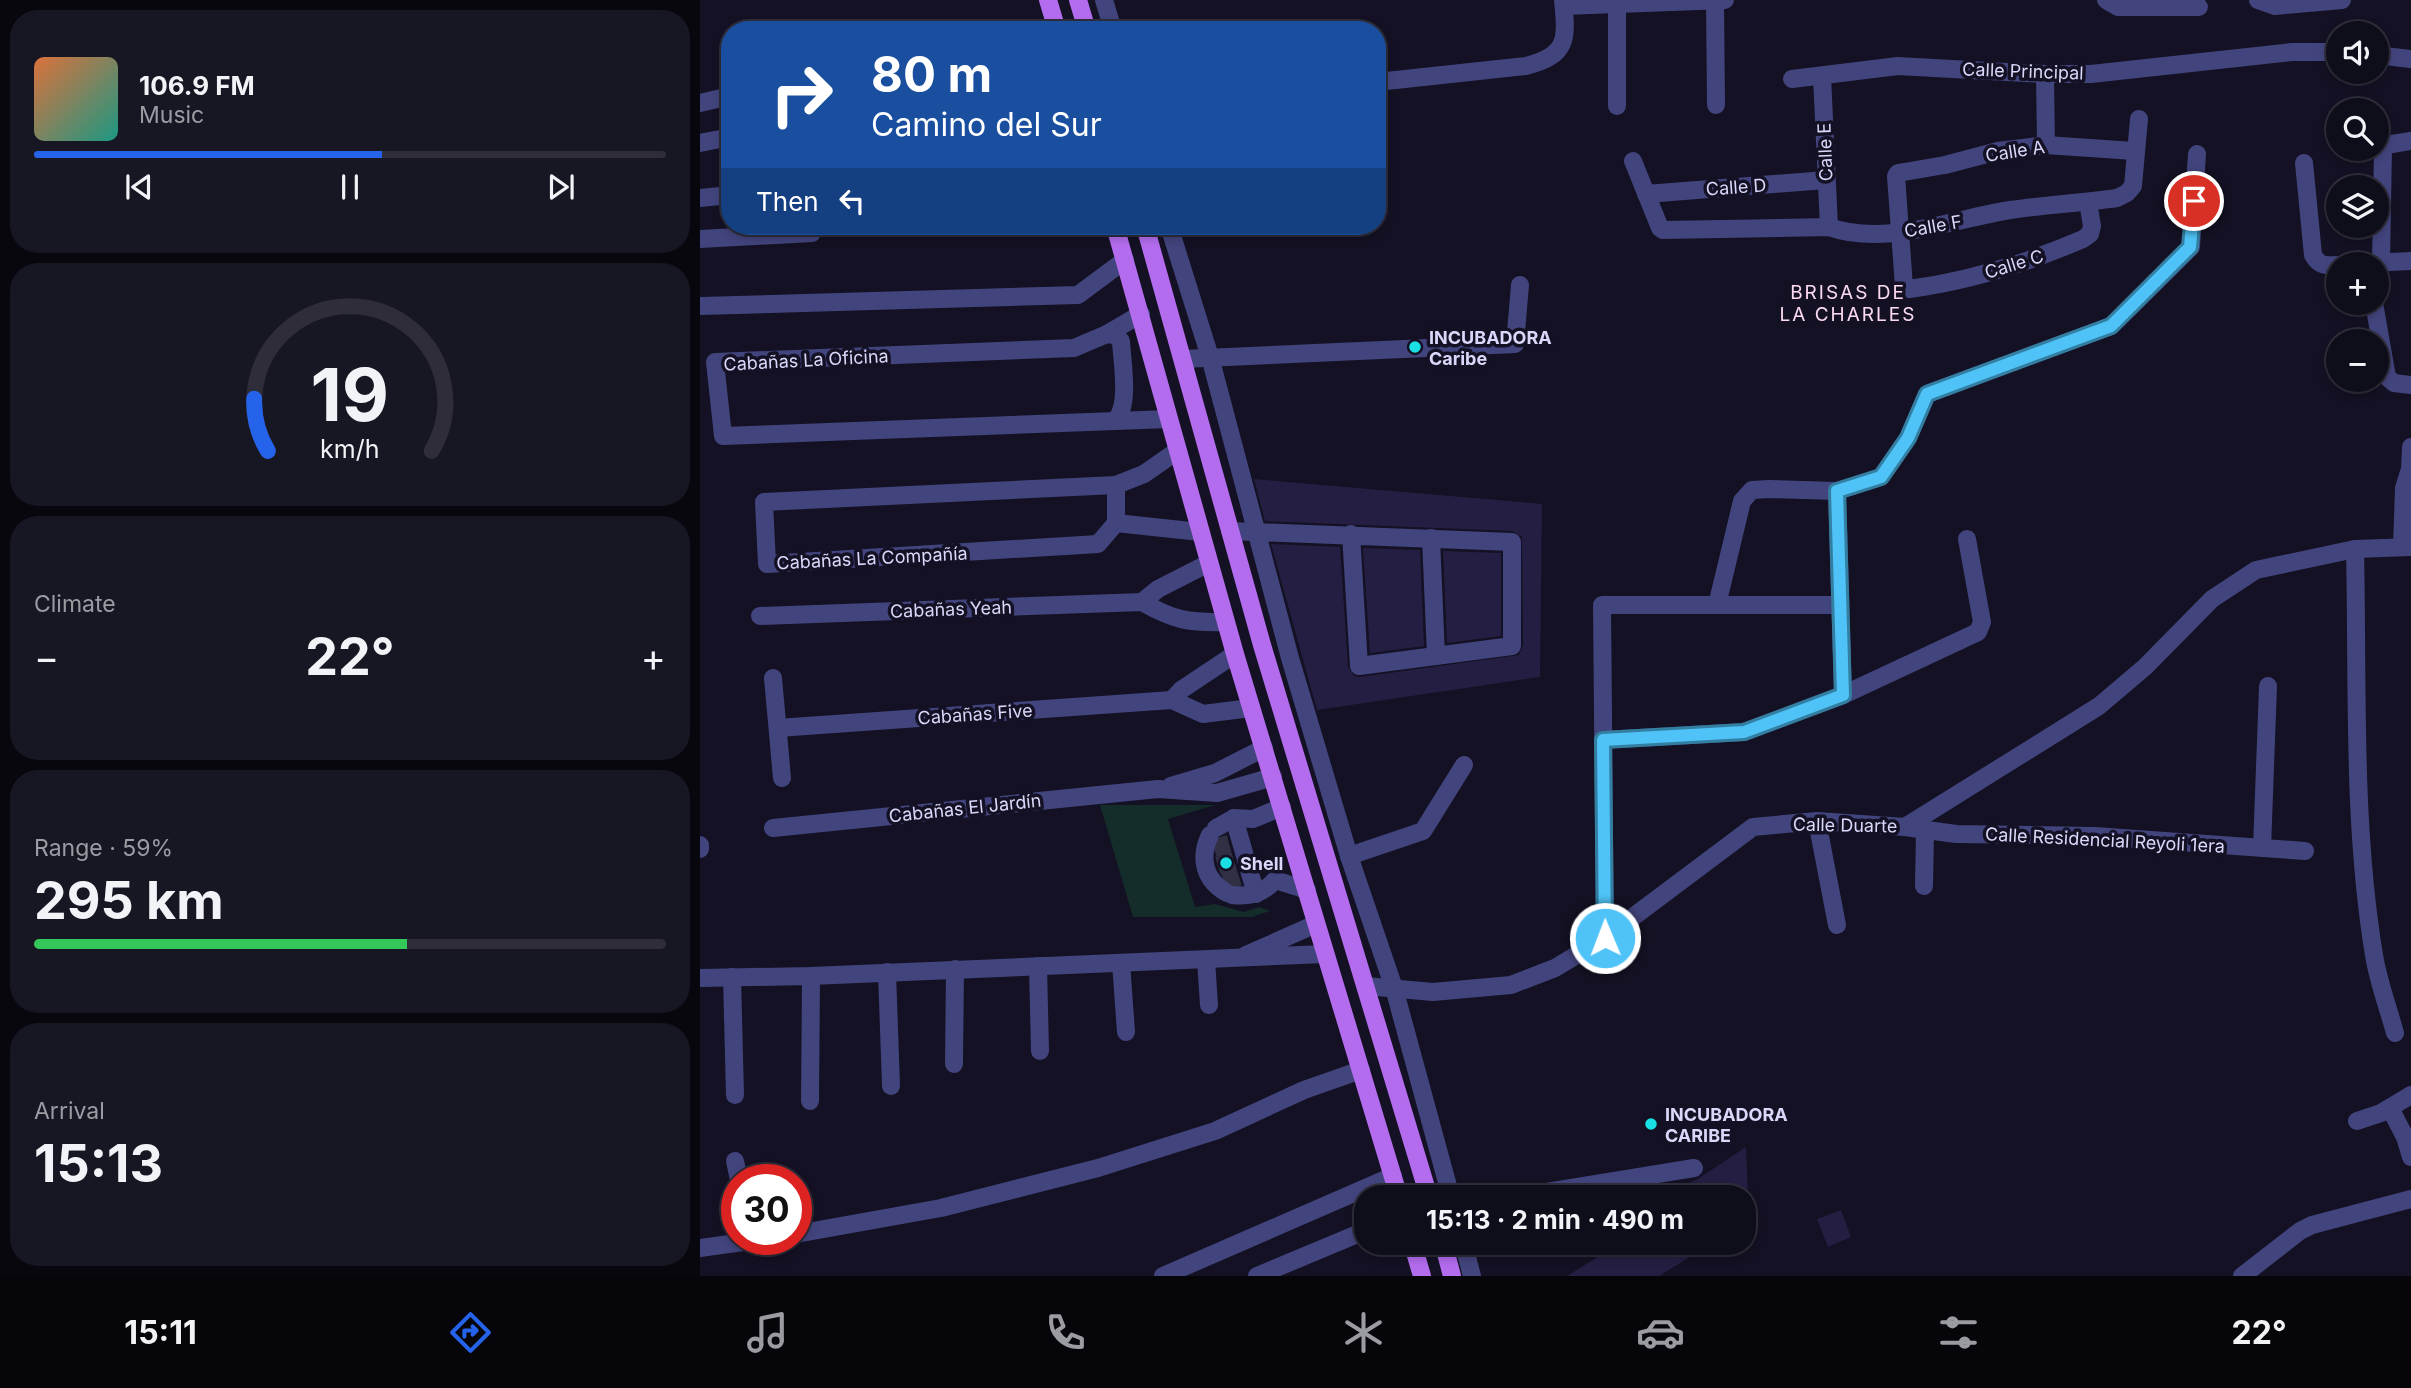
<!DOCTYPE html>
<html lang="en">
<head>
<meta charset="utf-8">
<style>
  body { margin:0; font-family:Inter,sans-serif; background:#171623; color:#f1f3f6; height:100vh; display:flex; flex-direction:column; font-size:26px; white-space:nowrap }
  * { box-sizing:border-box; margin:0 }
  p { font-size:23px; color:#9b9ca2 }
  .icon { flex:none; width:38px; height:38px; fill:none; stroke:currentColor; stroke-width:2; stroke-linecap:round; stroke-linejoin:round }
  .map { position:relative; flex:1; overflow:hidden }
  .sheet { display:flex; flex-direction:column; gap:10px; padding:10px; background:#08070e; width:700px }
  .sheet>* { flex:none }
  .top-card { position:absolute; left:21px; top:21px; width:665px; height:214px; border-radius:28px; box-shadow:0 4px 10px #0003,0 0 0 2px #2e2d39; background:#1a4fa0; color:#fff; overflow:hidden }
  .buttons { position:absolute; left:1626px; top:21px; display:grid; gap:14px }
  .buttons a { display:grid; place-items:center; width:63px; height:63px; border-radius:50%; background:#0e0d1a; box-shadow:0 4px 10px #0003,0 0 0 2px #2e2d39; font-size:35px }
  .speed { position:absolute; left:21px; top:1164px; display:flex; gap:14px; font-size:35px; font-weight:700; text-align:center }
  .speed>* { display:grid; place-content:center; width:91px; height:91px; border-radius:50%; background:#0e0d1a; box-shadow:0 4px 10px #0003,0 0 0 2px #2e2d39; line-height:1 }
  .speed .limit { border:10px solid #d22; background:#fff; color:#111 }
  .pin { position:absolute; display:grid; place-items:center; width:60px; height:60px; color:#fff; margin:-30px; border:4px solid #fff; border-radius:50%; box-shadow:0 2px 7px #0007 }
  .me { position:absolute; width:77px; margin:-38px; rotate:359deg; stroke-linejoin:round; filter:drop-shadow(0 0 5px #0008) }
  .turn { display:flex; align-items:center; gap:24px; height:147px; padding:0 35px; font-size:32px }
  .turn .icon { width:91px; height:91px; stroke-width:2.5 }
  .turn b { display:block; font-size:49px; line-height:60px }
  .then { display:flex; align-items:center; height:66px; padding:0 35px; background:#0003; gap:14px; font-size:26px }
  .big { font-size:52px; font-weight:700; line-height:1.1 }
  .sheet .tile { flex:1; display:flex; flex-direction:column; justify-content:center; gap:10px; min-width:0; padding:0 24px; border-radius:28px; background:#171623 }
  .sheet .dial { align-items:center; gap:0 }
  .dial svg { height:182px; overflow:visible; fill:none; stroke:#2e2d39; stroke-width:7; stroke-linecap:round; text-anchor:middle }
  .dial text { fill:#f1f3f6; stroke:none }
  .song { display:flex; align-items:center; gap:21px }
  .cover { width:84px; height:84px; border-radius:10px; background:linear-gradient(135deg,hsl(20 70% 55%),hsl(170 70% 35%)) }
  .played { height:7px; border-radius:4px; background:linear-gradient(90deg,#2563eb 55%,#2e2d39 55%) }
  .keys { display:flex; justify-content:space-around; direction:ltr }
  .heat { display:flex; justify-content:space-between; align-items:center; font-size:38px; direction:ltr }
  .charge { height:10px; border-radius:5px; background:linear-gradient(90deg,#34c759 59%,#2e2d39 0) }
  .trip { position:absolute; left:654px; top:1185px; width:402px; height:70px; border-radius:28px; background:#0e0d1a; box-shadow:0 4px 10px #0003,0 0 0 2px #2e2d39; font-weight:700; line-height:70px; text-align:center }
  .tabs { display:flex; height:112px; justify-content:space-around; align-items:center; background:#06050a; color:#9b9ca2 }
  .tabs .icon { width:49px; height:49px }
  .tabs .current { color:#2563eb }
  .tabs b { font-size:32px; color:#f1f3f6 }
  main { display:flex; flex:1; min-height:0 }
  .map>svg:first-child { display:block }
</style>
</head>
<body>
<main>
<section class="sheet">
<div class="tile">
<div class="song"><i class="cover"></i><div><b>106.9 FM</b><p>Music</p></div></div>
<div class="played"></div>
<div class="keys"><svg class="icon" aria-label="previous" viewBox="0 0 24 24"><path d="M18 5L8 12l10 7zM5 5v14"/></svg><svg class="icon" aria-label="pause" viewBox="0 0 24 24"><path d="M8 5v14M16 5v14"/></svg><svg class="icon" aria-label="next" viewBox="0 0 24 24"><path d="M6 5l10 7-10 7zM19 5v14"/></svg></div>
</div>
<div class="tile dial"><svg viewBox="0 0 100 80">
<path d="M14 69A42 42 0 1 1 86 69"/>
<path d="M14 69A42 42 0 0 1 8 46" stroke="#2563eb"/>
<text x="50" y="56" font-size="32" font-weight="700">19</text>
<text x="50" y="72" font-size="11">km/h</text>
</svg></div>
<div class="tile"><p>Climate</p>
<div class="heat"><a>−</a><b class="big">22°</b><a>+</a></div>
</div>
<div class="tile"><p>Range · 59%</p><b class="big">295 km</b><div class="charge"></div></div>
<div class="tile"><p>Arrival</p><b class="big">15:13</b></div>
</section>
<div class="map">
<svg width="1711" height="1276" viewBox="0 0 1711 1276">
  <rect width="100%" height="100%" fill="#131123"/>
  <!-- green -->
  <polygon fill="#152d2a" points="400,805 515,805 468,819 495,907 515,904 544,912 559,907 570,911 552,917 433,917"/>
  <!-- building -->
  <g fill="#241f42">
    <polygon points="554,479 842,504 840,677 617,710 571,544 640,547 648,667 654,676 660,677 819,655 823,646 822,537 812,531 565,521"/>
    <polygon points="663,548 720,550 724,646 670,653"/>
    <polygon points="743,551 801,553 801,636 747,643"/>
    <polygon points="527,835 529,844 541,884 534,884 526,879 518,866 516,857 518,847 521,838"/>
    <polygon points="1046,1147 1048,1197 965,1197 1001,1177"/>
    <polygon points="1141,1210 1151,1237 1128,1247 1117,1219"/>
    <polygon points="922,1242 1014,1242 959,1276 867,1276"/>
  </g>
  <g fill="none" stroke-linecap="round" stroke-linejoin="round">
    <!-- minor-tunnel -->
    <g stroke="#312f43" stroke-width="18" stroke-dasharray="18 9" stroke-linecap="butt">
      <polyline points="514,848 529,844"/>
      <polyline points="518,866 534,861"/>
      <polyline points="524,882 539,877"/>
    </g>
    <!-- minor -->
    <g stroke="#42447d" stroke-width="18">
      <polyline points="404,0 413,30"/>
      <polyline points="1406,0 1418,7 1499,7"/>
      <polyline points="1558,0 1575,6 1642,0"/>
      <polyline points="1015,1 1016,105"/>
      <polyline points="864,6 1025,0"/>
      <polyline points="1676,55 1711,59"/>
      <polyline points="1345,74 1346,145"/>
      <polyline points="1122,76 1129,227"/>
      <polyline points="1092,79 1198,66 1345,74 1391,74 1592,52 1638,52"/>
      <path d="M 677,82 L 826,66 C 868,55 867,40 863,0"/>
      <polyline points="0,103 30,96"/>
      <polyline points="917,106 917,5"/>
      <polyline points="0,143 30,137"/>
      <path d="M 933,161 L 960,228 L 963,230 L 1129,227 C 1185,247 1253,219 1310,210 C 1345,205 1381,203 1417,198 L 1427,193 L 1433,186 L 1439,119"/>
      <path d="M 1604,163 L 1613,255 C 1619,266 1626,266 1638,265"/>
      <polyline points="946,194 1126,180"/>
      <polyline points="0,198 30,195"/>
      <path d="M 1388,202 L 1392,226 L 1390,234 L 1383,239 C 1327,263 1270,281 1209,289 L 1204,287 L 1196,176 L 1198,173 L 1245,165 L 1298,151 L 1346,145 L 1434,151"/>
      <polyline points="469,226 510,357 590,658 649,856 694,988 751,1197"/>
      <polyline points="0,239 112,233 112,226"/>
      <polyline points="1647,264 1711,261"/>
      <polyline points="1676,269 1681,262 1683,148 1686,145 1711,141"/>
      <polyline points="1674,303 1687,377 1694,383 1711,385"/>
      <polyline points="0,306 378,295 425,260"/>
      <polyline points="441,314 407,334 374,348 15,362 23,436 469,419"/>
      <path d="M 407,334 L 415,335 L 421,341 C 422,362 430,404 416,420"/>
      <polyline points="483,359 815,344 820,285"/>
      <polyline points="477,451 444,474 416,485 64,502 67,564 398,544 416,523 500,532"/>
      <polyline points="416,485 416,523"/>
      <polyline points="1137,491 1143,695"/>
      <polyline points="530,531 812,542 812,646 659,666 651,534"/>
      <polyline points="731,538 736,656"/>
      <polyline points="1702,547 1704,488 1710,469 1711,447"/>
      <path d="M 1655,549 C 1658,683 1652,822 1674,955 C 1678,981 1688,1007 1695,1033"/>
      <polyline points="442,602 458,589 509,563"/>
      <polyline points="1017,605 1042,501 1052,490 1069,489 1137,491 1181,477 1208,438 1227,394 1411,326 1491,247 1497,154"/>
      <path d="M 60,616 L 442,602 C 473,620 489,623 525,622"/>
      <polyline points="73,678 82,778"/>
      <polyline points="472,700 481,690 535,654"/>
      <polyline points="78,728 472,700 503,714 551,708"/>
      <polyline points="903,740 1044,732 1143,695 1278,632 1282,622 1267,539"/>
      <polyline points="471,786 515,773 564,748"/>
      <polyline points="534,818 556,894"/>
      <polyline points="1117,821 1137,925"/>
      <polyline points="1205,827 1256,834 1395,836 1605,851"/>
      <polyline points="73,828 458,789 517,793 573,777"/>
      <polyline points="516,828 534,818 553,819 582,807"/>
      <path d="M 510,835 C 499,858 504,880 527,893"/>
      <polyline points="0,845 0,849"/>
      <polyline points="1562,848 1568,686"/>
      <polyline points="649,856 723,831 764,765"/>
      <polyline points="1224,886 1225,830"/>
      <path d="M 532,895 C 550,897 563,894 575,880 L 607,890"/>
      <polyline points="905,938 902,605 1140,605"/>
      <polyline points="546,955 616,924"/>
      <polyline points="506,960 509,1005"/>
      <polyline points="421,963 426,1032"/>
      <polyline points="338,966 340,1051"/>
      <polyline points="187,972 191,1086"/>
      <polyline points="32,977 35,1095"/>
      <polyline points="0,978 111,976 625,954"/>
      <polyline points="666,986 733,992 811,985 855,968 905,938 1053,827 1117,821 1205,827 1399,706 1445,667 1512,599 1556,570 1655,549 1711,547"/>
      <polyline points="254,1064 255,969"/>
      <polyline points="110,1101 111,976"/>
      <polyline points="1690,1108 1705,1137 1711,1157"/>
      <polyline points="1657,1121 1681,1113 1711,1095"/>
      <polyline points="35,1161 39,1180"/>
      <polyline points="815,1197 994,1168"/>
      <polyline points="96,1234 241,1208 398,1168 515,1131 604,1090 661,1070"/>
      <polyline points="763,1242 772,1276"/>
      <polyline points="0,1248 65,1239"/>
      <polyline points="463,1276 693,1176"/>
      <polyline points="557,1276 667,1230"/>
      <polyline points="1542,1276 1600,1231 1612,1225 1711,1199"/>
    </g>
    <!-- major -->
    <g stroke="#b36cee" stroke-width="18">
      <polyline points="348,0 357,30"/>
      <polyline points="378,0 387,30"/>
      <polyline points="415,226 535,654 699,1197"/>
      <polyline points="445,226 562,645 729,1197"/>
      <polyline points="712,1242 722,1276"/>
      <polyline points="743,1242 752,1276"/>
    </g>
  </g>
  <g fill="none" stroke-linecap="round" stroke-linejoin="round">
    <defs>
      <polyline id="route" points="905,938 903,740 1044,732 1143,695 1137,491 1181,477 1208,438 1227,394 1411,326 1490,247 1494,201"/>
    </defs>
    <!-- route casing -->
    <use href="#route" stroke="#337fa1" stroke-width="18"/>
    <!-- route -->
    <use href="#route" stroke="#4fc3f7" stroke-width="12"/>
  </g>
  <!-- markers -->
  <g fill="#1adfe4" stroke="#131123" stroke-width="2.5">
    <circle cx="715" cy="347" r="7"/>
    <circle cx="526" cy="863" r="7"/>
    <circle cx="951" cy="1124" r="7"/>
  </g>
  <g text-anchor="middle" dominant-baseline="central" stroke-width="7" stroke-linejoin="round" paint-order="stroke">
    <!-- street labels -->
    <g font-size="18" fill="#d9d8fa" stroke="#131123">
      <text transform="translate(1323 71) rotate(2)">Calle Principal</text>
      <text transform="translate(1315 151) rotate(-9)">Calle A</text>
      <text transform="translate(1125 152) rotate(-92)">Calle E</text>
      <text transform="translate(1036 187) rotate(-4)">Calle D</text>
      <text transform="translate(1233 226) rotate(-10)">Calle F</text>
      <text transform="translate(1314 264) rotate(-17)">Calle C</text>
      <text transform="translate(106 360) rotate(-3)">Cabañas La Oficina</text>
      <text transform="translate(172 558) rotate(-3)">Cabañas La Compañía</text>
      <text transform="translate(251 609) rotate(-2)">Cabañas Yeah</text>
      <text transform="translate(275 714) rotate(-4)">Cabañas Five</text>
      <text transform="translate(265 808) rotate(-6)">Cabañas El Jardín</text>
      <text transform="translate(1145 825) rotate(1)">Calle Duarte</text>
      <text transform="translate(1405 840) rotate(3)">Calle Residencial Reyoli 1era</text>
    </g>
    <!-- poi labels -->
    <g font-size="18" font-weight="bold" fill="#d9d8fa" stroke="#131123" text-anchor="start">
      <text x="729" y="337">INCUBADORA<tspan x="729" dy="21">Caribe</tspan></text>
      <text x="540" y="863">Shell</text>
      <text x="965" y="1114">INCUBADORA<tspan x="965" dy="21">CARIBE</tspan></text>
    </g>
    <!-- neighbourhood labels -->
    <g font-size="19" letter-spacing="2" fill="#fbdaf1" stroke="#131123">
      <text x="1148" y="292">BRISAS DE<tspan x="1148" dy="22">LA CHARLES</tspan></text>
    </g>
  </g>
</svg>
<div class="buttons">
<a><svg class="icon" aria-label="sound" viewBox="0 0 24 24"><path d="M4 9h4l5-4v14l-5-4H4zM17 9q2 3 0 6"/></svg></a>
<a><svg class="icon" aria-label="search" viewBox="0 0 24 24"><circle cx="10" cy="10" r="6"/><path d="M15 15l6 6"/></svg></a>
<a><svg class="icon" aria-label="layers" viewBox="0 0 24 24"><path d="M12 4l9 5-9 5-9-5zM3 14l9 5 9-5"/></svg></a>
<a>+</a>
<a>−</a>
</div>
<div class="speed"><div class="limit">30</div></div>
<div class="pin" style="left:1494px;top:201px;background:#d93025"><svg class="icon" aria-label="arrive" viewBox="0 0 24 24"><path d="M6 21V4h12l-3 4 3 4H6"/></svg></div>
<svg class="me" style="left:905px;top:938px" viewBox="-20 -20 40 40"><circle r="17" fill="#4fc3f7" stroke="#fff" stroke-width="3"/><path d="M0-11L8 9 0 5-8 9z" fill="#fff"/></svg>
<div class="trip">15:13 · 2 min · 490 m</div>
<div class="top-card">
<div class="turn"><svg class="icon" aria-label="right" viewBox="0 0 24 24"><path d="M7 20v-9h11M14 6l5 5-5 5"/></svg><div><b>80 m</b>Camino del Sur</div></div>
<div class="then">Then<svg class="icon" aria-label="left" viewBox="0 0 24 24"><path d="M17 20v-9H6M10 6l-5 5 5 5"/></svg></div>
</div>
</div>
</main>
<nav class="tabs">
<b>15:11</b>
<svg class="icon current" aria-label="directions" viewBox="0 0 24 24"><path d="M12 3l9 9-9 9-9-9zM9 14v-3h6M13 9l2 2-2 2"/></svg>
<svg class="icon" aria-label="music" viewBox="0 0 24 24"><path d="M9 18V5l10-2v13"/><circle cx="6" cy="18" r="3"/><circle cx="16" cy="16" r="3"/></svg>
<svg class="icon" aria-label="phone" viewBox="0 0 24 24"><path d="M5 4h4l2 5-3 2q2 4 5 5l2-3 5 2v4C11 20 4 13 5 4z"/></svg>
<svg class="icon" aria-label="climate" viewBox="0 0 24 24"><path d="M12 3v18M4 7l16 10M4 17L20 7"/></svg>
<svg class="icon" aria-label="car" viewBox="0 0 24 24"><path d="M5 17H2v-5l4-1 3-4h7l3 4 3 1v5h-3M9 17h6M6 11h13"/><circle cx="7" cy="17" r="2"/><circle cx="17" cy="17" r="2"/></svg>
<svg class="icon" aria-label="filters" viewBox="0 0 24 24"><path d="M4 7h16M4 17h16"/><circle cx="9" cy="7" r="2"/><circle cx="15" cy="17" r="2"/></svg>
<b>22°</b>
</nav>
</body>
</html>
